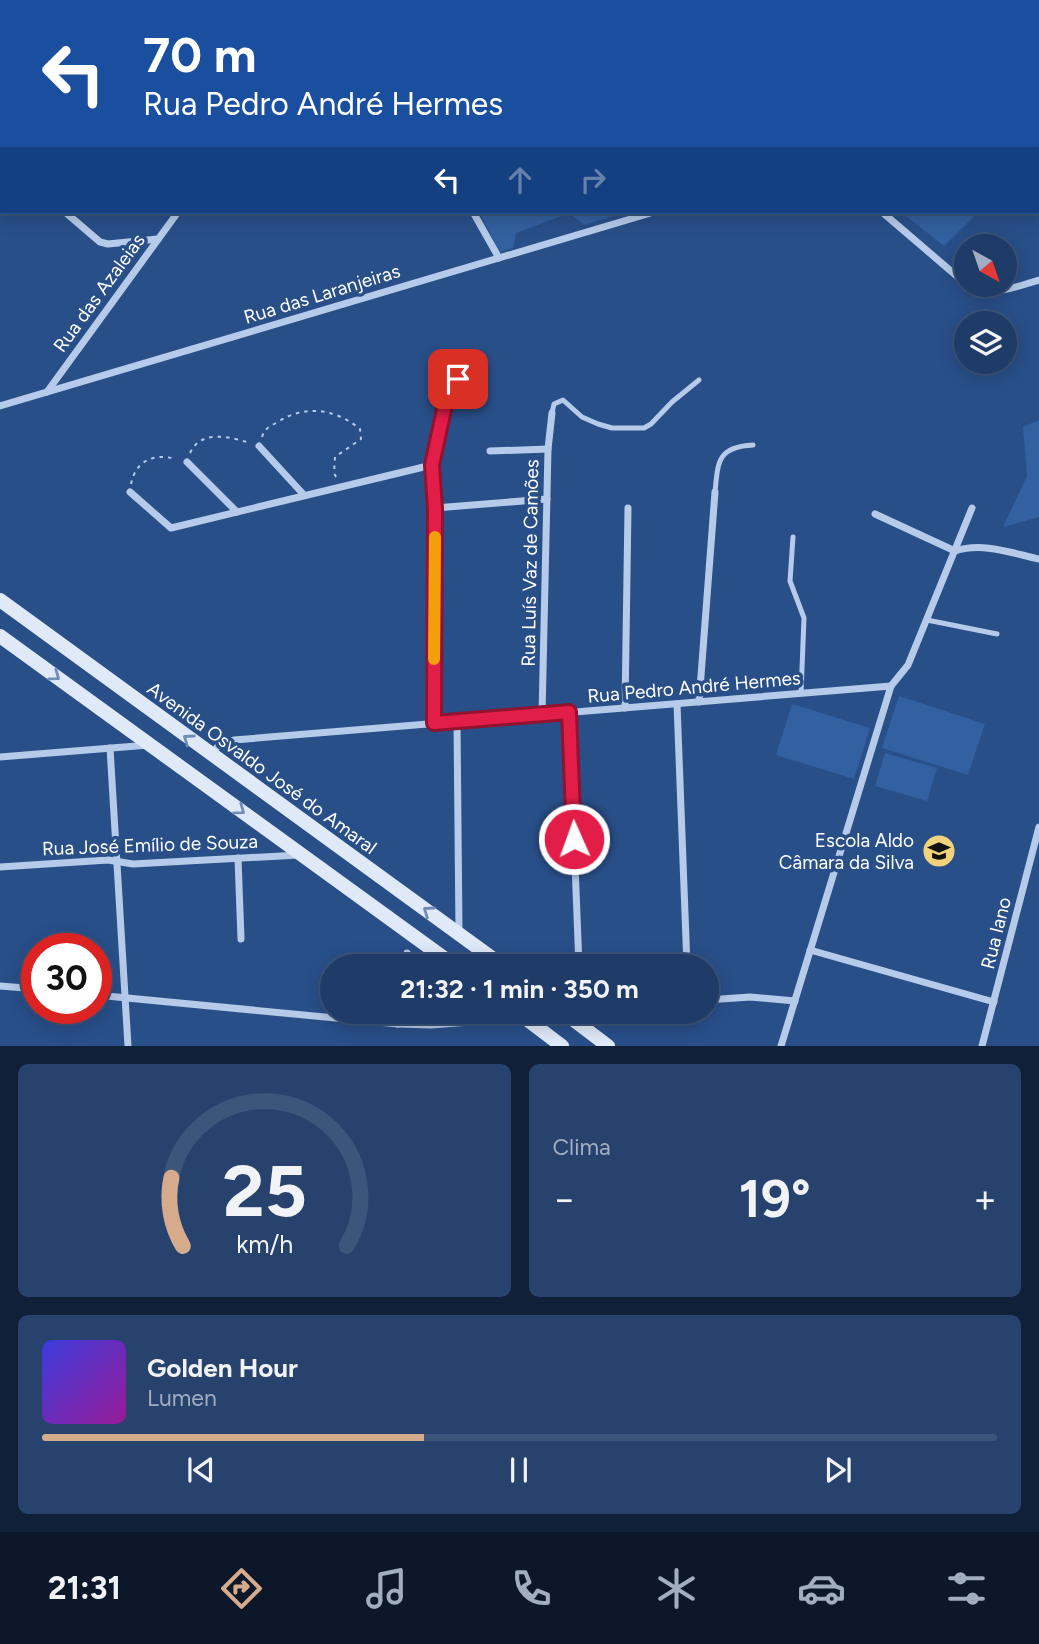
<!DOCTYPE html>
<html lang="pt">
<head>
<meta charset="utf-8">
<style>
  body { margin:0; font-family:Figtree,sans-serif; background:#27426d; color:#f1f3f6; height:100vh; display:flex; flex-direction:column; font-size:26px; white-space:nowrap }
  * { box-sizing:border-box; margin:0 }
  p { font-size:23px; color:#a1adc0 }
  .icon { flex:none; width:38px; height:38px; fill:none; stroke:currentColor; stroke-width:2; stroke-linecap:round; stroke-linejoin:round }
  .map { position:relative; height:1046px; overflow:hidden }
  .side { display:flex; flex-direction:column; gap:18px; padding:18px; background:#112039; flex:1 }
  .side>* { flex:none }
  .banner { position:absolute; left:0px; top:0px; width:1040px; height:214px; box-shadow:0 4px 18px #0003,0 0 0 2px #3c557b; background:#1a4fa0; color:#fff; overflow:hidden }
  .needle { width:46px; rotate:140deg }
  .controls { position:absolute; left:954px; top:234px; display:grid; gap:14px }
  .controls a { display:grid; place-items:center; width:63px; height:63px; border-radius:50%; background:#1f3b67; box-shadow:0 4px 18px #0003,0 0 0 2px #3c557b; font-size:35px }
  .speed { position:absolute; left:21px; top:933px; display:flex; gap:14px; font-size:35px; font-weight:700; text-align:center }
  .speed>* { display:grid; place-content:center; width:91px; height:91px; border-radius:50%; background:#1f3b67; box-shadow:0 4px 18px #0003,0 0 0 2px #3c557b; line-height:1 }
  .speed .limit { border:10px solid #d22; background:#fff; color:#111 }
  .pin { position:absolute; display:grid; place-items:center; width:60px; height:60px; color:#fff; margin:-30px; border-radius:14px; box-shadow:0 4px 10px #0006 }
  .me { position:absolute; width:77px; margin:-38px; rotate:358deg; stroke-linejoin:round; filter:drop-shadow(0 0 5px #0008) }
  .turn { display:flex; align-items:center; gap:24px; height:147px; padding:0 28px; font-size:32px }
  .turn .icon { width:91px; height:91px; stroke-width:2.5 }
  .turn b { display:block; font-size:49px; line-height:60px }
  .lanes { display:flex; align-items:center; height:66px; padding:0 28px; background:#0003; justify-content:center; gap:35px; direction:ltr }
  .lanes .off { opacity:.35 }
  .big { font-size:52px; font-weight:700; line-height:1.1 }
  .side .widget { flex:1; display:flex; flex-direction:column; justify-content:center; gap:10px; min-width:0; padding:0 24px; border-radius:10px; background:#27426d }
  .side .dial { align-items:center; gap:0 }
  .dial svg { height:182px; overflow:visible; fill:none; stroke:#3c557b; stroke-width:7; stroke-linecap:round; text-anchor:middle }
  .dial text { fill:#f1f3f6; stroke:none }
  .song { display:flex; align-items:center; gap:21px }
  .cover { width:84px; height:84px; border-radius:10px; background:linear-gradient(135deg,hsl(240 70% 55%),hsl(300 70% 35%)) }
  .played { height:7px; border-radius:4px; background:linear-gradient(90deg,#d6ab8b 40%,#3c557b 40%) }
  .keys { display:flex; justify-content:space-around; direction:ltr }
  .heat { display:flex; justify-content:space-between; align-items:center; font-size:38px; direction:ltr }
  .side .tiles { flex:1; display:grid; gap:18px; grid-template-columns:1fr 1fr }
  .widget:last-child { grid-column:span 2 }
  .trip { position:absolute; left:320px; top:954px; width:399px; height:70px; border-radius:35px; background:#1f3b67; box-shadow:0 4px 18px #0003,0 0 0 2px #3c557b; font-weight:700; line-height:70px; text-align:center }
  .tabs { display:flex; height:112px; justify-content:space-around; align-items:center; background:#0c1829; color:#a1adc0 }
  .tabs .icon { width:49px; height:49px }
  .tabs .on { color:#d6ab8b }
  .tabs b { font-size:32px; color:#f1f3f6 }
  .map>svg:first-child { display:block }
</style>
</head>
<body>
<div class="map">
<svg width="1039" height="1046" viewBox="0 0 1039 1046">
  <rect width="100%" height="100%" fill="#294f89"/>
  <!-- green -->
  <g fill="#3360a0">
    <polygon points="479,212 626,212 584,225 569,213 516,233 513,248 500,252"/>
    <polygon points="901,212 978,212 944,246"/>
    <polygon points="1039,420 1039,517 1003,527 1027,476 1023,427"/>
    <polygon points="899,696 985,724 968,775 882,748"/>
    <polygon points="792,704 870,728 854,779 776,755"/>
    <polygon points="885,753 937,768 927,801 875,786"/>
  </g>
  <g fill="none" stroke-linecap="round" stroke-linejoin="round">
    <!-- path -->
    <g stroke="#b6cbe9" stroke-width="2" stroke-dasharray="3.5 5" stroke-linecap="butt">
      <path d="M 262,437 C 265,428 270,426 278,422 C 305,404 336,409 360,429 L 361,439 L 335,457 L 334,473 L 337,479"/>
      <path d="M 190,453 C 201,429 230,437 250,443"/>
      <path d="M 131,484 C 136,460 154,453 176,459"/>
    </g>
    <!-- service -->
    <g stroke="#b6cbe9" stroke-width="5">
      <polyline points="552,413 554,404 563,400 582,417 598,424 612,428 644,428 651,424 672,402 699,380"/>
      <path d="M 715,492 C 718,462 717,447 753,445"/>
      <polyline points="793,537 790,581 804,618 801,694"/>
      <polyline points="927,620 997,634"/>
    </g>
    <!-- minor -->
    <g stroke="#b6cbe9" stroke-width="7">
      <polyline points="65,0 66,2"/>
      <polyline points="221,0 221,2"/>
      <polyline points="382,0 382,2"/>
      <polyline points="888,0 889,2"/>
      <polyline points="661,2 661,0"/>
      <polyline points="0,150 2,152"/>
      <polyline points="1038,156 1039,157"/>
      <polyline points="65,212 100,242 108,244 158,239"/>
      <polyline points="473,212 499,258"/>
      <polyline points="882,212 966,284"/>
      <path d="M 967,285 C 996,297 1011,288 1039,280"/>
      <polyline points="47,392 178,212"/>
      <polyline points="0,406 654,212"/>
      <polyline points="259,446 304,495"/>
      <polyline points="490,451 548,449"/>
      <polyline points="187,462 237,512"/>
      <polyline points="130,492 171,528 432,465"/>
      <polyline points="435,508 547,499"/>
      <path d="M 875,514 L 955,551 C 983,542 1011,553 1039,559"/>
      <polyline points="699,702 715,492"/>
      <polyline points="677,704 687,966"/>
      <polyline points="625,708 628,508"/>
      <polyline points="569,712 579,966"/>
      <polyline points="542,715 548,449 552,413"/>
      <polyline points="457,722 459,932"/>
      <path d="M 434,723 C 434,657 435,592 435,526 C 435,503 430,479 432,457 C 436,424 448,375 482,362"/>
      <polyline points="110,748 128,1046"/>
      <polyline points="212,754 218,746 234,740 891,686"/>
      <polyline points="0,757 149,745"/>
      <polyline points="238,858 241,939"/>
      <polyline points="0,867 108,860 133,864 299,855"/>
      <polyline points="810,950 994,1002"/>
      <polyline points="405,966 407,953"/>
      <polyline points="0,986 37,989"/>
      <polyline points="96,995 398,1024 431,1025 524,1018"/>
      <polyline points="707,1000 750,997 795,1001"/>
      <polyline points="567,1014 590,1012"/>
      <polyline points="398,1024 399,1012"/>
      <polyline points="781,1046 891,686 908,665 972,508"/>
      <polyline points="982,1046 1039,827"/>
    </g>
    <!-- secondary -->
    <g stroke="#e0e9f8" stroke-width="14">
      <polyline points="0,600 503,966"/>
      <polyline points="0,636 455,966"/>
      <polyline points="517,1012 562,1046"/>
      <polyline points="563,1012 608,1046"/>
    </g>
  </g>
  <!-- one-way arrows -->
  <defs><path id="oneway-chevron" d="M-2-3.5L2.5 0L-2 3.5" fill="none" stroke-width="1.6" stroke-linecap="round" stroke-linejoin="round" transform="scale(1.75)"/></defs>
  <g stroke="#728db5">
    <use href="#oneway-chevron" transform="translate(55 676) rotate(36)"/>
    <use href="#oneway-chevron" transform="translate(188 739) rotate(-145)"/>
    <use href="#oneway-chevron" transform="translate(240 810) rotate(36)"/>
    <use href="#oneway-chevron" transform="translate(428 911) rotate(-145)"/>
  </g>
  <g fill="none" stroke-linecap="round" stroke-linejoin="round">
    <defs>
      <polyline id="route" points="458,379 445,405 432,465 435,508 434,723 569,712 574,839"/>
    </defs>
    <!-- route casing -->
    <use href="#route" stroke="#92132f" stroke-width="18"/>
    <!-- route -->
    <use href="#route" stroke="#e11d48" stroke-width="12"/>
    <!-- slow -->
    <polyline stroke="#f59e0b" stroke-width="12" points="434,659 435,537"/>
  </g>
  <!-- icons -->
  <defs>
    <symbol id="school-disc" viewBox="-11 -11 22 22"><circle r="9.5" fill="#f0d37c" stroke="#294f89"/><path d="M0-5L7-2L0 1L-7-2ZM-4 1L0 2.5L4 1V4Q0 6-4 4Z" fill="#111"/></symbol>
  </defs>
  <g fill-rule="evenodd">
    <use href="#school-disc" x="920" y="832" width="38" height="38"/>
  </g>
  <g text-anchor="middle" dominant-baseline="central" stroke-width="7" stroke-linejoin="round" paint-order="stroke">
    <!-- street labels -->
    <g font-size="19" fill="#fff" stroke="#294f89">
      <text transform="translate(99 293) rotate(-54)">Rua das Azaleias</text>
      <text transform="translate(322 294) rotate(-17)">Rua das Laranjeiras</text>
      <text transform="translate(530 563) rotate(-89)">Rua Luís Vaz de Camões</text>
      <text transform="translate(694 687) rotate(-5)">Rua Pedro André Hermes</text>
      <text transform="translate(262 768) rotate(36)">Avenida Osvaldo José do Amaral</text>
      <text transform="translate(150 845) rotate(-2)">Rua José Emílio de Souza</text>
      <text transform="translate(996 933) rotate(-76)">Rua Iano</text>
    </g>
    <!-- poi labels -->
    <g font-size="19" fill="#fff" stroke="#294f89" text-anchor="end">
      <text x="914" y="840">Escola Aldo<tspan x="914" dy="22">Câmara da Silva</tspan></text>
    </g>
  </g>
</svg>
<div class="controls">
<a><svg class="needle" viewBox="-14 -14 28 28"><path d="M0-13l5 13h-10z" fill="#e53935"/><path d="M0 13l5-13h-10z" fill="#a1adc0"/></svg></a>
<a><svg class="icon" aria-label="layers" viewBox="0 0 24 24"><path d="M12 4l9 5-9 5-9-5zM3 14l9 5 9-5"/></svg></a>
</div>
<div class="speed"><div class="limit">30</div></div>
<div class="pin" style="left:458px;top:379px;background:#d93025"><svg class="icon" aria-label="arrive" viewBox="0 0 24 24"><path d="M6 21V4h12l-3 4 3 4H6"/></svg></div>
<svg class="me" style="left:574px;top:839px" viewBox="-20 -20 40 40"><circle r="17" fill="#e11d48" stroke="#fff" stroke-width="3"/><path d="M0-11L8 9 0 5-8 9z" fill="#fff"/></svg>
<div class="trip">21:32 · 1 min · 350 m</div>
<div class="banner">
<div class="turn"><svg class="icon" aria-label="left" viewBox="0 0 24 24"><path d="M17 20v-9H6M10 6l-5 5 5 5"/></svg><div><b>70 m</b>Rua Pedro André Hermes</div></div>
<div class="lanes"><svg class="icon" aria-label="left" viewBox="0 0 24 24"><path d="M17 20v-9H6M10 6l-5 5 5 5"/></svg><svg class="icon off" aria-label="ahead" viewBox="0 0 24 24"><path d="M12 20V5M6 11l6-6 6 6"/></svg><svg class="icon off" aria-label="right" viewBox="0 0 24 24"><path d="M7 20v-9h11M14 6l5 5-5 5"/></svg></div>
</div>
</div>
<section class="side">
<div class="tiles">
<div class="widget dial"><svg viewBox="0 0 100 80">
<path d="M14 69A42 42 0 1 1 86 69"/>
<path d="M14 69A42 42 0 0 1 9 39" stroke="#d6ab8b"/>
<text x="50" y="56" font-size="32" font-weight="700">25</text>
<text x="50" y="72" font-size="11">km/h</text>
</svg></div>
<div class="widget"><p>Clima</p>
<div class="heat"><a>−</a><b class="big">19°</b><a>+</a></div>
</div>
<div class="widget">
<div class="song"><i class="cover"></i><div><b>Golden Hour</b><p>Lumen</p></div></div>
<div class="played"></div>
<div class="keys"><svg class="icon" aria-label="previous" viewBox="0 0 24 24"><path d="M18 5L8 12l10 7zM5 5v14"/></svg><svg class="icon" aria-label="pause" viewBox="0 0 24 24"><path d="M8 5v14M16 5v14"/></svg><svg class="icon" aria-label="next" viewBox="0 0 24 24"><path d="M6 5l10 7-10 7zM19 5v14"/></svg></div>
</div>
</div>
</section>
<nav class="tabs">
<b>21:31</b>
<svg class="icon on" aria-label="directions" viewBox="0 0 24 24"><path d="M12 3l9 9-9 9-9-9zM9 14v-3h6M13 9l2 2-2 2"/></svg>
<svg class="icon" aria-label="music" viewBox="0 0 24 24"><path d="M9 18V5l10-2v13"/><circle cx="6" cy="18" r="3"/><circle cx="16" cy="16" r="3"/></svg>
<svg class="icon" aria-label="phone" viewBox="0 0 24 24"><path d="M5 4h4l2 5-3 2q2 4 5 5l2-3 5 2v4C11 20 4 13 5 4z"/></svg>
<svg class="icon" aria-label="climate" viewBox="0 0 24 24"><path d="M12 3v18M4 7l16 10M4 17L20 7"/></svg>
<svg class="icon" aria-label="car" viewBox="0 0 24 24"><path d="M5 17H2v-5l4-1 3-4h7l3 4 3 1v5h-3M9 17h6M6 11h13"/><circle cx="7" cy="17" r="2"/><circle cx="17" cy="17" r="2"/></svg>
<svg class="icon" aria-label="filters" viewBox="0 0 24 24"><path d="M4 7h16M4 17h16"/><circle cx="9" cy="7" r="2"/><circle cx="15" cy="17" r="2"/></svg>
</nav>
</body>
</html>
